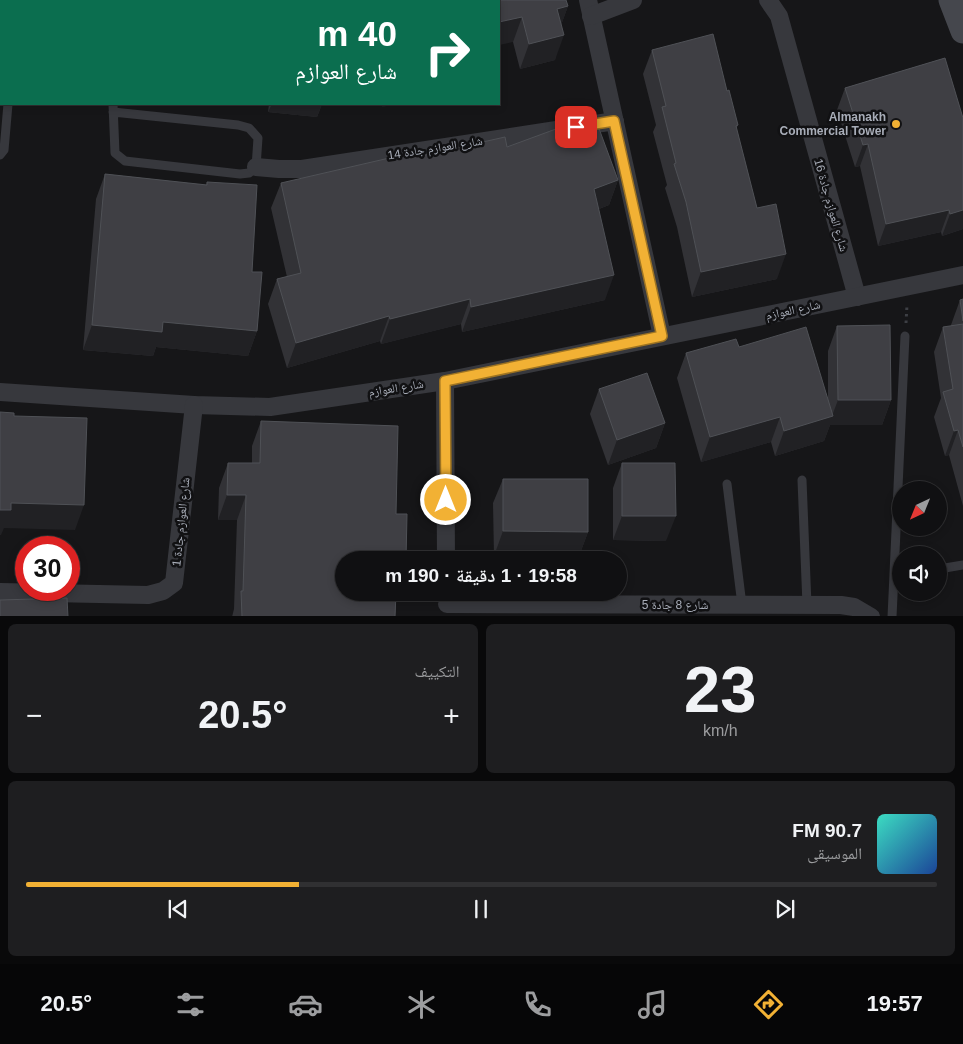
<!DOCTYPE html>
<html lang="ar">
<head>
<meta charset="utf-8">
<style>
  body { margin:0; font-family:Arial,"Noto Naskh Arabic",sans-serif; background:#1e1e20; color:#f1f3f6; direction:rtl; height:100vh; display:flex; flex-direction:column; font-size:19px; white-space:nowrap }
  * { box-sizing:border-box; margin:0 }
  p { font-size:16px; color:#9c9d9f }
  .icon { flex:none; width:28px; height:28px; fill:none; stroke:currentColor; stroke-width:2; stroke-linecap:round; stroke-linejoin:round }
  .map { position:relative; height:616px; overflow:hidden; direction:ltr }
  .details { display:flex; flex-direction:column; gap:8px; padding:8px; background:#09090a; flex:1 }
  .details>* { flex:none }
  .banner { position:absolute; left:0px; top:0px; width:500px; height:105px; box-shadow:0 2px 8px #0003,0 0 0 1px #303032; direction:rtl; background:#0b6e4f; color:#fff; overflow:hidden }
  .needle { width:32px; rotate:223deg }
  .controls { position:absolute; left:892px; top:481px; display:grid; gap:10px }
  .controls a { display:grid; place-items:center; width:55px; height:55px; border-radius:50%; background:#101012; box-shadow:0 2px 8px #0003,0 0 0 1px #303032; font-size:25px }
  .speed { position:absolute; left:15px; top:536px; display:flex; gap:10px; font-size:25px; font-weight:700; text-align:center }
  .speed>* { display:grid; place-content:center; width:65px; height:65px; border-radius:50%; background:#101012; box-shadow:0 2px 8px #0003,0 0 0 1px #303032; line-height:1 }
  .speed .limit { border:8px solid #d22; background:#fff; color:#111 }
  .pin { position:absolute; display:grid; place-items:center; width:42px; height:42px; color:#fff; margin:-21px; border-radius:10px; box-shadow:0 2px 8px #0006 }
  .me { position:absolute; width:55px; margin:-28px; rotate:0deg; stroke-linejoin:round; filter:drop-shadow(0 0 4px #0008) }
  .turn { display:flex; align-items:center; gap:18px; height:105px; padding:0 20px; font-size:22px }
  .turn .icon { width:65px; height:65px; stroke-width:2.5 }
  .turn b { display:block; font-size:35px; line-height:42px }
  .big { font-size:38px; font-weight:600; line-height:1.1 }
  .details .card { flex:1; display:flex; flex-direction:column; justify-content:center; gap:8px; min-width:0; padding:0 18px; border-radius:8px; background:#1e1e20 }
  .details .dial { align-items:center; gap:0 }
  .dial b { font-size:65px; line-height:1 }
  .song { display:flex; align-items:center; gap:15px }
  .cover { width:60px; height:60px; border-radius:8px; background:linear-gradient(135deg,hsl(170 70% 55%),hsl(220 70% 35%)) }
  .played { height:5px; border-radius:2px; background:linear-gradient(90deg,#f2b134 30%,#303032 30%) }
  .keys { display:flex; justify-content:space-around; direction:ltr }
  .heat { display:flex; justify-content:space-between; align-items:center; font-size:28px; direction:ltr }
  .details .tiles { flex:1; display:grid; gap:8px; grid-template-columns:1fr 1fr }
  .card:last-child { grid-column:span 2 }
  .trip { position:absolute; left:335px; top:551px; width:292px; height:50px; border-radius:25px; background:#101012; box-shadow:0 2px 8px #0003,0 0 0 1px #303032; font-weight:600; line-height:50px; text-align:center; direction:rtl }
  .menu { display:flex; height:80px; justify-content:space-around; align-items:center; background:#060607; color:#9c9d9f }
  .menu .icon { width:35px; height:35px }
  .menu .active { color:#f2b134 }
  .menu b { font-size:22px; color:#f1f3f6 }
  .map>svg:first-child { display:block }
</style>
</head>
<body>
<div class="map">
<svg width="963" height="617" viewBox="0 0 963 617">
  <rect width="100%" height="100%" fill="#161618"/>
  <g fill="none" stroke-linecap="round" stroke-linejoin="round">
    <!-- path -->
    <polyline stroke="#3d3f44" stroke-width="3" stroke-dasharray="2.5 4" stroke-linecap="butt" points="906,323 907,305"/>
    <!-- lane -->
    <g stroke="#37383d" stroke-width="9">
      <polyline points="119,1 119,0"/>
      <polyline points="0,69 1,70"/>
      <polyline points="113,104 115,153 125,161 240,174 249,173 256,167 258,138 249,128 238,125 113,112"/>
      <polyline points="0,155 4,150 8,104"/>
      <polyline points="802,480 807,605"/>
      <polyline points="727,484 742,605"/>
      <polyline points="939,569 963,565"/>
      <polyline points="892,617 905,336"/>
    </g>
    <!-- street -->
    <g stroke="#37383d" stroke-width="18">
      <polyline points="588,0 662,336"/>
      <polyline points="768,0 779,16 857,297"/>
      <polyline points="591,16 633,0"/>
      <polyline points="256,167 279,169 302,169 615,121"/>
      <polyline points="445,381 446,560"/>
      <polyline points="0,392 194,405 270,407 445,381 963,275"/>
      <polyline points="0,592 148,595 163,591 174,583 194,405"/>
      <polyline points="447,604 841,605 854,607 871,617"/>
    </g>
    <!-- secondary -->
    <polyline stroke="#45474d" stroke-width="25" points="951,0 963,31"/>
  </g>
  <!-- wall -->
  <g fill="#323236">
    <polygon points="0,0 93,0 92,1 0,1"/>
    <polygon points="400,0 566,0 568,6 561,25 555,60 520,69 513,42 499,1 400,1"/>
    <polygon points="652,50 727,91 738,125 736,129 757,208 777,279 692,297 677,227 665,188 667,185 653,132 656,125 643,74"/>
    <polygon points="945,58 963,229 942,236 941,232 878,246 860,166 855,167 837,110 845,88"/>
    <polygon points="269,104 322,104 317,117 268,112"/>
    <polygon points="507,147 618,180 609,205 599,209 605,300 462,332 461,324 381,344 380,341 287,368 268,304 277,279 287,277 271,208 281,183 425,155"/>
    <polygon points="105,174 206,185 207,182 252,272 257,331 248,356 156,347 153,356 83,350 96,199"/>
    <polygon points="963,299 963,506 949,455 945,456 934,417 941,398 934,352 943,327 951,326 951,325 960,300"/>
    <polygon points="837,326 891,400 882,425 830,425 824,441 775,456 771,442 701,462 677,378 686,353 739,347 828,399 828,351"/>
    <polygon points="599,389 665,423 656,448 608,465 590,414"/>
    <polygon points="261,421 344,592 397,592 397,594 396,594 395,617 232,617 234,609 237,520 218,520 219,488 228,463 252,463 252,446"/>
    <polygon points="622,463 666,541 613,540 613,488"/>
    <polygon points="503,479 588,532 579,556 494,556 493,503"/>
  </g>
  <!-- shaded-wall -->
  <g fill="#212124">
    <polygon points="6,0 14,0 14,1 5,1"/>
    <polygon points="19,0 34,0 34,1 18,1"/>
    <polygon points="568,6 559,31 557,9"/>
    <polygon points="522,17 513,42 499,45 499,22"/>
    <polygon points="564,35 555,60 520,69 529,44"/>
    <polygon points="272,104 322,104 317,117 268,112"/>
    <polygon points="383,104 397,104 382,107"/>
    <polygon points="868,144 860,166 855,167 863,145"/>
    <polygon points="618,180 609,205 585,214 594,189"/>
    <polygon points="949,210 941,232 878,246 886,224"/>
    <polygon points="963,210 963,229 942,236 950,214"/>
    <polygon points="786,254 777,279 692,297 701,272"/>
    <polygon points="614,275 605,300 462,332 471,307"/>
    <polygon points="470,299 461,324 381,344 390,319"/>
    <polygon points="389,316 380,341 287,368 296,343"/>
    <polygon points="163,322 257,331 248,356 156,347 153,356 83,350 92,325"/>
    <polygon points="838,400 891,400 882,425 830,425 824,441 775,456 784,431 832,416"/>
    <polygon points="780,417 771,442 701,462 710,437"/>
    <polygon points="665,423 656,448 608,465 617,440"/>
    <polygon points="958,430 949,455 945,456 954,431"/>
    <polygon points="227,495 246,495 237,520 218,520"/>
    <polygon points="11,503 84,505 75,530 4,528 1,535 0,535 0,510"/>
    <polygon points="622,516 676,516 666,541 613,540"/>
    <polygon points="503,531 588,532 579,556 494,556"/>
  </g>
  <!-- building -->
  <g fill="#3f3f44" stroke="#4f5156">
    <polygon points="35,0 92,0 91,1 35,1"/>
    <rect x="134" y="0" width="200" height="1"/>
    <polygon points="414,0 566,0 568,6 557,9 564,35 529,44 522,17 499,22 499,1 414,1"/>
    <polygon points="713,34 727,91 729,90 738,125 736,126 757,208 776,204 786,254 701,272 686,202 674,164 676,163 662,107 666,106 652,50"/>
    <polygon points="945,58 963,118 963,210 950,214 949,210 886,224 868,144 863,145 845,88"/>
    <polygon points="594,115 618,180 594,189 614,275 471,307 470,299 390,319 389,316 296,343 277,279 301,273 281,183 424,150 425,155 505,137 507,147"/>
    <polygon points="105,174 207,185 207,182 257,185 252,272 262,272 257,331 163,322 162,332 92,325"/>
    <polygon points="963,299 963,321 960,300"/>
    <polygon points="963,324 963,447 958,430 954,431 943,392 953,389 943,327"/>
    <polygon points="890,325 891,400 838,400 837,326"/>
    <polygon points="806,327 833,416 784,431 780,417 710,437 686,353 736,339 739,347"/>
    <polygon points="647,373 665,423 617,440 599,389"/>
    <polygon points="0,412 14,413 14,416 87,418 84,505 11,503 11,510 0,510"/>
    <polygon points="261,421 398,426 396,514 407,514 406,560 344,560 344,592 396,592 395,617 242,617 241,591 243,591 246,495 227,495 228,463 260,463"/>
    <polygon points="622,463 675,463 676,516 622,516"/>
    <polygon points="503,479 588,479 588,532 503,531"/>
    <polygon points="67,598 68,617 0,617 0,600"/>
  </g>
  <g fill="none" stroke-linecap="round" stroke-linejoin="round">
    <defs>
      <polyline id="route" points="446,500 445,381 662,336 614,121 576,127"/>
    </defs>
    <!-- route casing -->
    <use href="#route" stroke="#9d7322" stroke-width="12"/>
    <!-- route -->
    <use href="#route" stroke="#f2b134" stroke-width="9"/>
  </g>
  <!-- markers -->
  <circle fill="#f2b134" stroke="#111113" stroke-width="2" cx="896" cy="124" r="5"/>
  <g text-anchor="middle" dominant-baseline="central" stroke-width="5" stroke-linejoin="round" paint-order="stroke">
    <!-- poi labels -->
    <g font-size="12" font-weight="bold" fill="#a8adb8" stroke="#111113" text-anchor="end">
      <text x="886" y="117">Almanakh<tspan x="886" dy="14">Commercial Tower</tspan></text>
    </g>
    <!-- street labels -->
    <g font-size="12" fill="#a8adb8" stroke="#111113">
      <text transform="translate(435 148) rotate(-9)">شارع العوازم جادة 14</text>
      <text transform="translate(831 205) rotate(74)">شارع العوازم جادة 16</text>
      <text transform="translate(793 310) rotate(-12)">شارع العوازم</text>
      <text transform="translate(396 388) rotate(-9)">شارع العوازم</text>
      <text transform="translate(181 522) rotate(-84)">شارع العوازم جادة 1</text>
      <text x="675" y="605">شارع 8 جادة 5</text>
    </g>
  </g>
</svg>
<div class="controls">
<a><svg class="needle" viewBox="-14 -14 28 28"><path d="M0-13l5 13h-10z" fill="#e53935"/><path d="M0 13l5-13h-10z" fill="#9c9d9f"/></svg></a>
<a><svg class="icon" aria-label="sound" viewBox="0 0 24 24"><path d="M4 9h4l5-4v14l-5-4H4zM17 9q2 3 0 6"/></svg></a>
</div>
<div class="speed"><div class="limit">30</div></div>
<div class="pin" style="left:576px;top:127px;background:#d93025"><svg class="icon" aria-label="arrive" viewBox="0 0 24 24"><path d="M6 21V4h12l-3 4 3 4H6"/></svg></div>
<svg class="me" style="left:446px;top:500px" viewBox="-20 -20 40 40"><circle r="17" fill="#f2b134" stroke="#fff" stroke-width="3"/><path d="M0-11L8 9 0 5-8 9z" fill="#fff"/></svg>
<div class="trip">19:58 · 1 دقيقة · 190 m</div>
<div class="banner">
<div class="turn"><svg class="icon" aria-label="right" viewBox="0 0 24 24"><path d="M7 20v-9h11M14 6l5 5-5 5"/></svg><div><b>40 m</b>شارع العوازم</div></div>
</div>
</div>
<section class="details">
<div class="tiles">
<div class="card dial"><b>23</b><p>km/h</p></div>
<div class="card"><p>التكييف</p>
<div class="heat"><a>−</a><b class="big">20.5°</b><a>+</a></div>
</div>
<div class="card">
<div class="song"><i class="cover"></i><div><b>90.7 FM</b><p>الموسيقى</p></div></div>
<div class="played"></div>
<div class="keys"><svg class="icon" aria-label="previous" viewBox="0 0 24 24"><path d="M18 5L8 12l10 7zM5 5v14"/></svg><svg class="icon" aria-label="pause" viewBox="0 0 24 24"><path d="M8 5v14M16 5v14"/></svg><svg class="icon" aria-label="next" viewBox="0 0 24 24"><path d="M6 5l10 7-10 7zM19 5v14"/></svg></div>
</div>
</div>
</section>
<nav class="menu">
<b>19:57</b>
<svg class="icon active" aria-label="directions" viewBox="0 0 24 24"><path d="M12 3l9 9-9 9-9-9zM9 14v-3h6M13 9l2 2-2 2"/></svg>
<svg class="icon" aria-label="music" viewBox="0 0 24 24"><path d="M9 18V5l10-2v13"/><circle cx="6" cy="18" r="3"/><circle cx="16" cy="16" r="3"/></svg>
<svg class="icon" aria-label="phone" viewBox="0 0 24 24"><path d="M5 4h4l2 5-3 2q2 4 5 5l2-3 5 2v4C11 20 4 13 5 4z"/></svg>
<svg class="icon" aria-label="climate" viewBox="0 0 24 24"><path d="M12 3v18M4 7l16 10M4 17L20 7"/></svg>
<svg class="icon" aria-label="car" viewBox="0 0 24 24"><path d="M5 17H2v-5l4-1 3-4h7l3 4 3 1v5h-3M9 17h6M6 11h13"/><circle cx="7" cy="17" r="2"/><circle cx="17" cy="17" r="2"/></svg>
<svg class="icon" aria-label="filters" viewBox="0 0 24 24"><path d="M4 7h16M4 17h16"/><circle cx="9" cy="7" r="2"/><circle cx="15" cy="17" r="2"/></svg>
<b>20.5°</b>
</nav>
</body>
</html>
